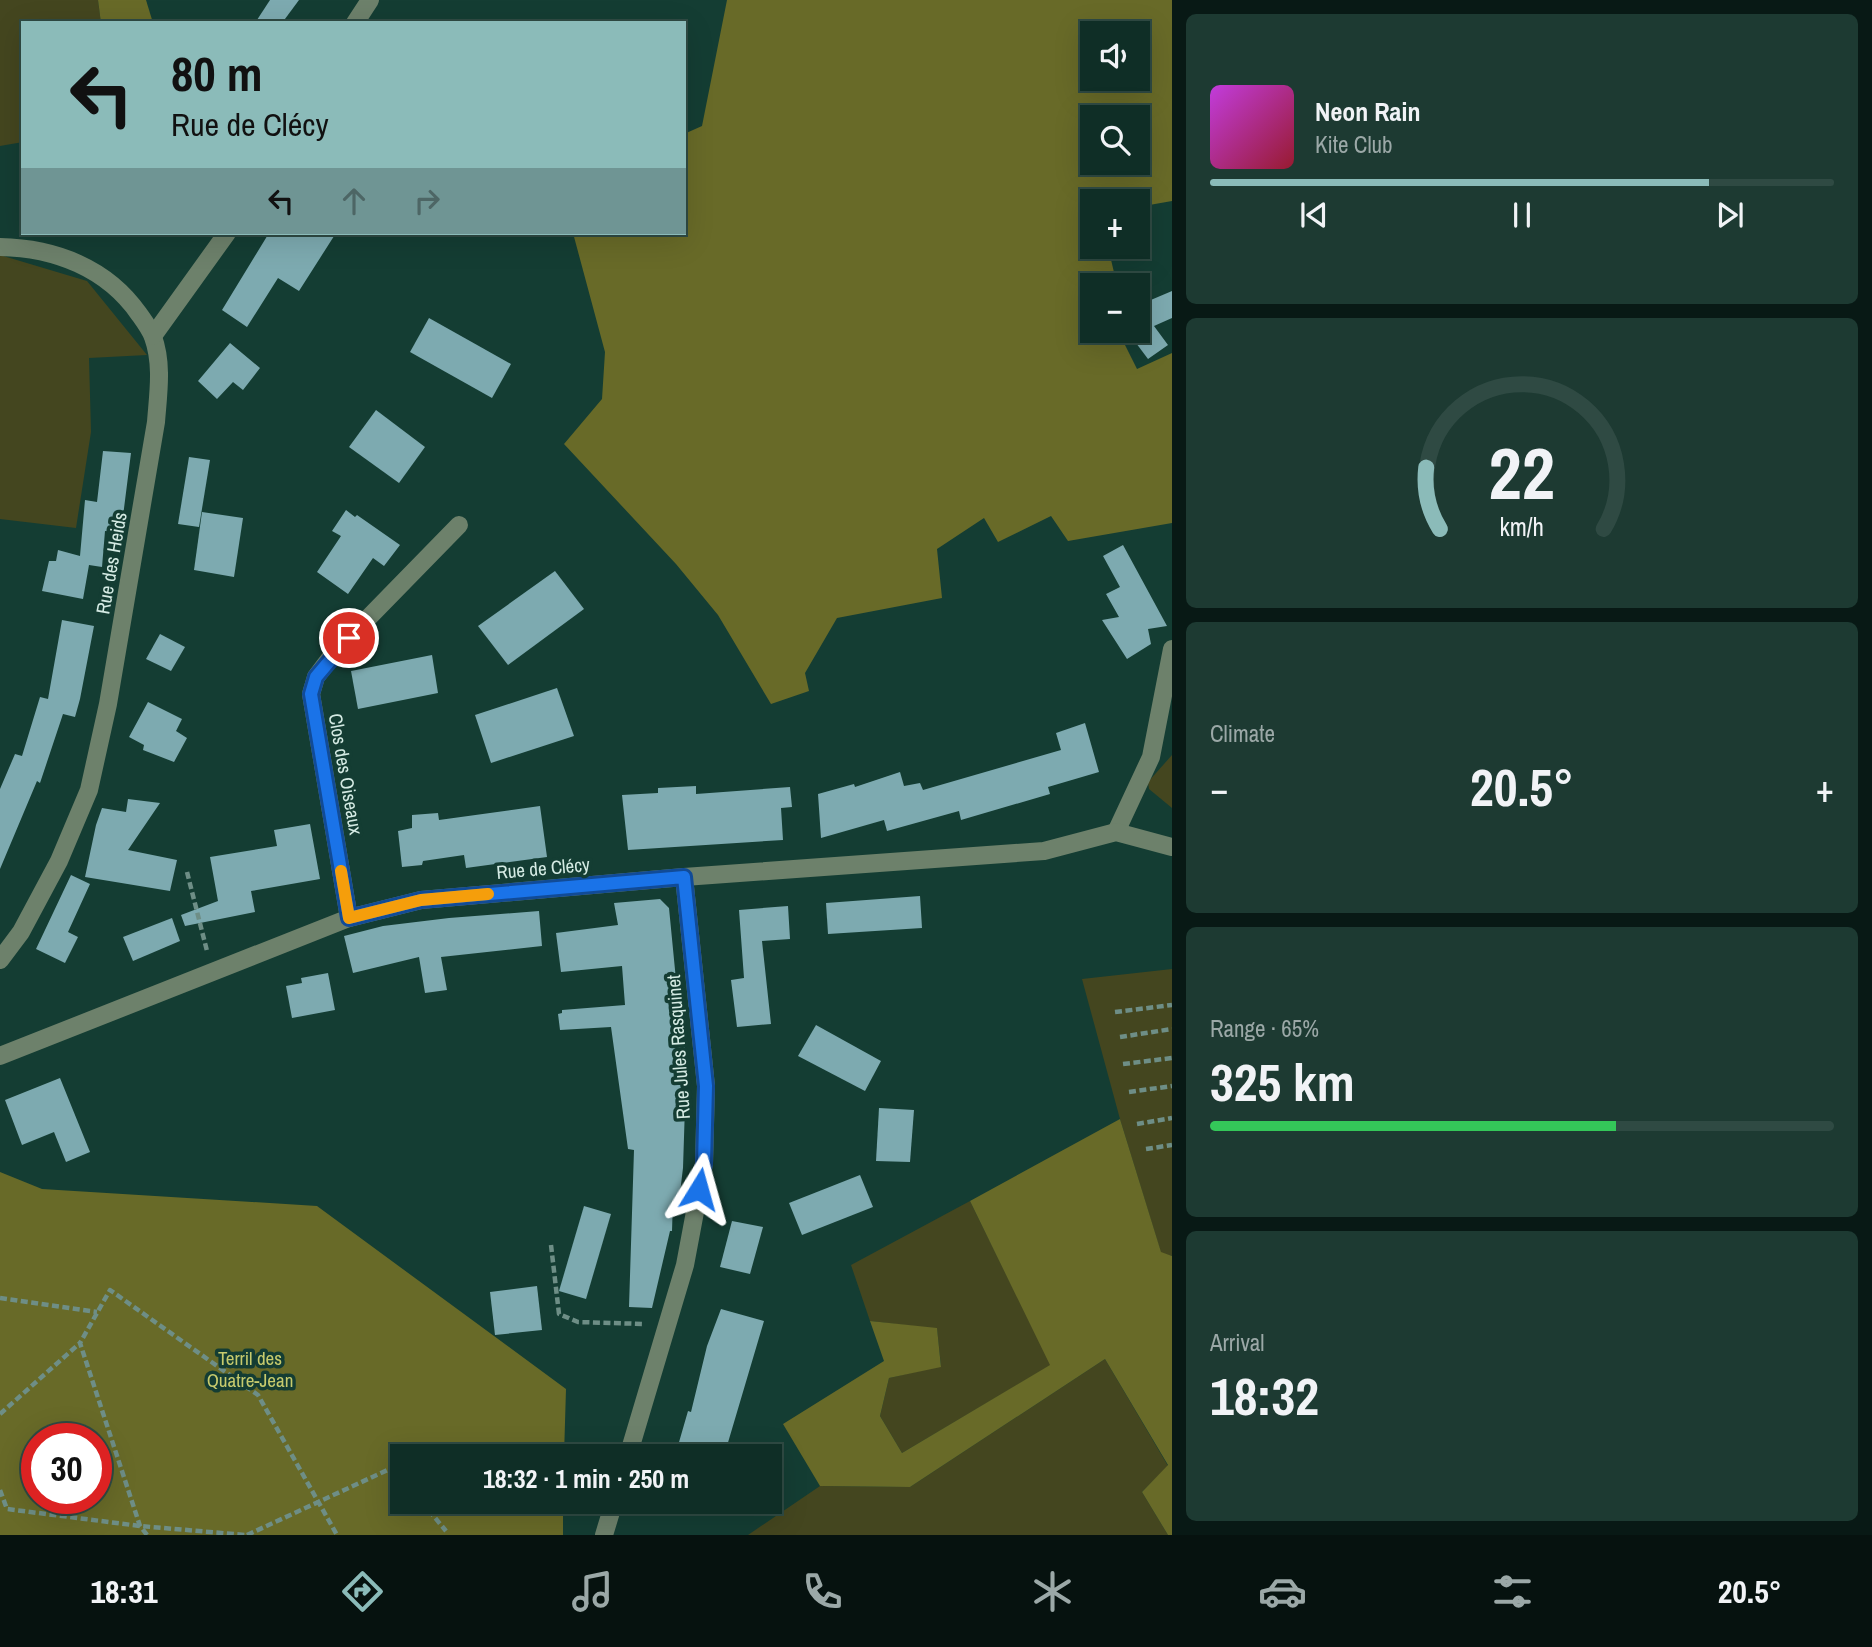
<!DOCTYPE html>
<html lang="en">
<head>
<meta charset="utf-8">
<style>
  body { margin:0; font-family:"Archivo Narrow",sans-serif; background:#1d3a32; color:#f1f3f6; height:100vh; display:flex; flex-direction:column; font-size:26px; white-space:nowrap }
  * { box-sizing:border-box; margin:0 }
  p { font-size:23px; color:#9ba8a7 }
  .icon { flex:none; width:38px; height:38px; fill:none; stroke:currentColor; stroke-width:2; stroke-linecap:round; stroke-linejoin:round }
  .map { position:relative; flex:1; overflow:hidden }
  .side { display:flex; flex-direction:column; gap:14px; padding:14px; background:#081915; width:700px }
  .side>* { flex:none }
  .hud { position:absolute; left:21px; top:21px; width:665px; height:214px; border-radius:0px; box-shadow:0 7px 28px #0002,0 0 0 2px #2f4a43; background:#8bbbb9; color:#111; overflow:hidden }
  .tools { position:absolute; left:1080px; top:21px; display:grid; gap:14px }
  .tools a { display:grid; place-items:center; width:70px; height:70px; border-radius:0px; background:#0f2e26; box-shadow:0 7px 28px #0002,0 0 0 2px #2f4a43; font-size:35px }
  .speed { position:absolute; left:21px; top:1423px; display:flex; gap:14px; font-size:35px; font-weight:700; text-align:center }
  .speed>* { display:grid; place-content:center; width:91px; height:91px; border-radius:50%; background:#0f2e26; box-shadow:0 7px 28px #0002,0 0 0 2px #2f4a43; line-height:1 }
  .speed .limit { border:10px solid #d22; background:#fff; color:#111 }
  .pin { position:absolute; display:grid; place-items:center; width:60px; height:60px; color:#fff; margin:-30px; border:4px solid #fff; border-radius:50%; box-shadow:0 2px 7px #0007 }
  .me { position:absolute; width:77px; margin:-38px; rotate:8deg; stroke-linejoin:round; filter:drop-shadow(0 0 5px #0008) }
  .turn { display:flex; align-items:center; gap:24px; height:147px; padding:0 35px; font-size:32px }
  .turn .icon { width:91px; height:91px; stroke-width:2.5 }
  .turn b { display:block; font-size:49px; line-height:60px }
  .lanes { display:flex; align-items:center; height:66px; padding:0 35px; background:#0003; justify-content:center; gap:35px; direction:ltr }
  .lanes .off { opacity:.35 }
  .big { font-size:52px; font-weight:700; line-height:1.1 }
  .side .tile { flex:1; display:flex; flex-direction:column; justify-content:center; gap:10px; min-width:0; padding:0 24px; border-radius:10px; background:#1d3a32 }
  .side .dial { align-items:center; gap:0 }
  .dial svg { height:182px; overflow:visible; fill:none; stroke:#2f4a43; stroke-width:7; stroke-linecap:round; text-anchor:middle }
  .dial text { fill:#f1f3f6; stroke:none }
  .song { display:flex; align-items:center; gap:21px }
  .cover { width:84px; height:84px; border-radius:10px; background:linear-gradient(135deg,hsl(290 70% 55%),hsl(350 70% 35%)) }
  .played { height:7px; border-radius:4px; background:linear-gradient(90deg,#8bbbb9 80%,#2f4a43 80%) }
  .keys { display:flex; justify-content:space-around; direction:ltr }
  .heat { display:flex; justify-content:space-between; align-items:center; font-size:38px; direction:ltr }
  .charge { height:10px; border-radius:5px; background:linear-gradient(90deg,#34c759 65%,#2f4a43 0) }
  .trip { position:absolute; left:390px; top:1444px; width:392px; height:70px; border-radius:0px; background:#0f2e26; box-shadow:0 7px 28px #0002,0 0 0 2px #2f4a43; font-weight:700; line-height:70px; text-align:center }
  .dock { display:flex; height:112px; justify-content:space-around; align-items:center; background:#06120f; color:#9ba8a7 }
  .dock .icon { width:49px; height:49px }
  .dock .selected { color:#8bbbb9 }
  .dock b { font-size:32px; color:#f1f3f6 }
  main { display:flex; flex:1; min-height:0 }
  .map>svg:first-child { display:block }
</style>
</head>
<body>
<main>
<div class="map">
<svg width="1172" height="1535" viewBox="0 0 1172 1535">
  <rect width="100%" height="100%" fill="#143d33"/>
  <!-- green -->
  <g fill="#44461f">
    <polygon points="0,0 98,0 101,23 23,23 23,142 0,146"/>
    <polygon points="0,255 87,281 147,355 89,358 91,432 76,528 0,519"/>
    <polygon points="1172,755 1172,808 1149,789 1148,782"/>
    <polygon points="1172,969 1172,1256 1161,1253 1120,1119 1082,979"/>
    <polygon points="970,1201 1051,1365 902,1453 880,1416 889,1378 941,1366 937,1329 870,1321 851,1265"/>
    <polygon points="1105,1359 1168,1466 1142,1492 1168,1535 748,1535 820,1486 910,1487"/>
  </g>
  <!-- forest -->
  <g fill="#686a28" fill-rule="evenodd">
    <polygon points="98,0 146,0 153,23 101,23"/>
    <path d="M 727,0 L 1172,0 L 1172,201 L 1138,207 L 1138,201 L 1092,201 L 1092,247 L 1108,247 L 1117,285 L 1092,285 L 1092,331 L 1118,331 L 1137,369 L 1172,353 L 1172,523 L 1068,541 L 1051,516 L 998,542 L 984,518 L 937,549 L 942,598 L 837,618 L 805,673 L 809,691 L 771,704 L 718,615 L 676,564 L 564,444 L 602,399 L 605,352 L 573,233 L 684,233 L 684,134 L 702,126 ZM 1092,33 L 1138,33 L 1138,79 L 1092,79 ZM 1092,117 L 1138,117 L 1138,163 L 1092,163 Z"/>
    <polygon points="1120,1119 1161,1252 1172,1256 1172,1535 1168,1535 1142,1492 1168,1465 1105,1359 910,1487 820,1486 783,1424 884,1361 870,1321 937,1328 941,1367 889,1378 880,1416 902,1453 1050,1365 970,1201"/>
    <path d="M 0,1172 L 42,1189 L 317,1206 L 566,1389 L 564,1456 L 402,1456 L 402,1502 L 563,1502 L 563,1535 L 0,1535 ZM 37,1438 L 96,1438 L 96,1498 L 37,1498 Z"/>
  </g>
  <!-- building -->
  <g fill="#7daab0">
    <polygon points="270,0 299,0 282,23 255,23"/>
    <polygon points="269,233 336,233 299,291 278,278 247,327 222,310"/>
    <polygon points="1172,291 1172,318 1154,326 1168,345 1148,359 1127,331 1138,331 1138,303 1139,305"/>
    <polygon points="429,318 511,364 492,398 410,352"/>
    <polygon points="230,343 260,368 243,390 233,382 217,399 198,381"/>
    <polygon points="376,410 425,447 399,483 349,447"/>
    <polygon points="103,451 131,453 121,532 105,531 102,567 89,565 83,599 42,591 49,561 56,561 58,550 80,556 85,500 97,502"/>
    <polygon points="189,457 210,460 199,527 178,524"/>
    <polygon points="346,510 355,517 357,515 400,545 384,566 373,558 348,594 317,572 341,536 332,531"/>
    <polygon points="202,512 243,518 234,577 194,570"/>
    <polygon points="1123,545 1167,626 1148,629 1151,644 1127,659 1102,620 1119,617 1106,594 1120,587 1103,556"/>
    <polygon points="555,571 584,609 508,665 478,626"/>
    <polygon points="62,620 94,626 80,699 75,717 63,714 40,783 37,781 0,869 0,789 15,754 22,756 40,697 48,699"/>
    <polygon points="160,634 185,647 171,671 146,659"/>
    <polygon points="432,655 438,693 358,709 351,671"/>
    <polygon points="557,688 574,736 491,763 475,715"/>
    <polygon points="148,702 182,719 176,731 187,738 174,762 143,750 144,745 129,737"/>
    <polygon points="1085,723 1099,772 1048,787 1050,794 961,820 959,811 887,831 884,820 821,838 818,794 854,784 855,787 900,772 904,786 920,783 923,790 1061,750 1056,733"/>
    <polygon points="696,786 696,794 790,787 792,807 781,808 783,840 628,850 622,795 658,793 658,788"/>
    <polygon points="128,799 160,803 128,850 177,860 170,891 85,877 96,825 102,808 126,812"/>
    <polygon points="540,806 547,857 466,868 464,855 423,861 422,865 402,867 398,831 412,828 412,815 438,813 439,820"/>
    <polygon points="310,824 320,879 251,891 255,912 185,926 181,915 218,901 210,857 277,846 274,830"/>
    <polygon points="71,875 90,884 68,932 78,937 65,963 36,949"/>
    <polygon points="920,896 922,928 828,934 826,903"/>
    <polygon points="660,899 669,908 676,980 684,1021 686,1075 683,1168 679,1201 673,1200 672,1231 670,1231 652,1308 629,1307 634,1150 628,1149 611,1027 560,1030 558,1014 562,1013 562,1010 625,1005 622,966 561,972 556,933 618,925 614,903"/>
    <polygon points="788,906 790,939 762,941 771,1024 737,1027 731,980 744,978 739,910"/>
    <polygon points="539,911 542,946 441,957 447,990 425,993 419,957 353,973 344,936 383,926 449,918"/>
    <polygon points="172,918 180,941 133,961 123,937"/>
    <polygon points="328,973 335,1010 292,1018 286,986 302,983 301,978"/>
    <polygon points="816,1025 881,1061 865,1091 798,1056"/>
    <polygon points="60,1078 90,1152 66,1162 54,1132 22,1145 5,1100"/>
    <polygon points="879,1108 914,1110 910,1162 876,1161"/>
    <polygon points="860,1175 873,1207 802,1235 789,1203"/>
    <polygon points="584,1206 611,1214 586,1299 559,1291"/>
    <polygon points="732,1221 763,1227 750,1274 720,1267"/>
    <polygon points="537,1286 542,1330 495,1335 490,1292"/>
    <polygon points="721,1309 764,1321 724,1456 675,1456 688,1411 691,1412 707,1346"/>
  </g>
  <g fill="none" stroke-linecap="round" stroke-linejoin="round">
    <!-- path -->
    <g stroke="#6e8e86" stroke-width="4.5" stroke-dasharray="7 3.5" stroke-linecap="butt">
      <polyline points="187,872 207,951"/>
      <polyline points="1115,1012 1172,1005"/>
      <polyline points="1120,1037 1172,1029"/>
      <polyline points="1123,1064 1172,1058"/>
      <polyline points="1129,1092 1172,1086"/>
      <polyline points="1137,1124 1172,1118"/>
      <polyline points="1146,1149 1172,1145"/>
      <polyline points="551,1245 559,1314 578,1322 645,1324"/>
      <polyline points="0,1298 97,1312"/>
      <polyline points="0,1414 80,1343"/>
      <polyline points="0,1490 7,1509 140,1526 245,1535"/>
      <polyline points="422,1502 446,1531"/>
      <polyline points="147,1535 140,1526 80,1343 110,1290 258,1395 337,1535"/>
      <polyline points="247,1535 394,1467 402,1477"/>
    </g>
    <!-- minor -->
    <g stroke="#6d816b" stroke-width="18">
      <polyline points="355,23 370,0"/>
      <path d="M 0,247 C 55,248 107,268 139,314 C 144,321 150,329 153,337 C 163,364 158,395 156,422 L 108,704 L 89,790 L 59,861 L 21,932 L 0,960"/>
      <polyline points="153,336 227,233"/>
      <polyline points="1116,832 1151,757 1172,649"/>
      <polyline points="349,918 311,694 316,677 334,653 459,525"/>
      <polyline points="0,1056 349,918 421,900 684,877 1044,851 1116,832 1172,847"/>
      <polyline points="628,1456 685,1265 704,1164 706,1086 684,877"/>
      <polyline points="604,1535 614,1502"/>
    </g>
  </g>
  <g fill="none" stroke-linecap="round" stroke-linejoin="round">
    <defs>
      <polyline id="route" points="349,638 316,677 311,694 349,918 421,900 684,877 706,1086 704,1164 699,1189"/>
    </defs>
    <!-- route casing -->
    <use href="#route" stroke="#114b97" stroke-width="18"/>
    <!-- route -->
    <use href="#route" stroke="#1a73e8" stroke-width="12"/>
    <!-- slow -->
    <polyline stroke="#f59e0b" stroke-width="12" points="341,871 349,918 421,900 488,894"/>
  </g>
  <g text-anchor="middle" dominant-baseline="central" stroke-width="7" stroke-linejoin="round" paint-order="stroke">
    <!-- street labels -->
    <g font-size="19" fill="#d5ebe4" stroke="#143d33">
      <text transform="translate(111 563) rotate(-80)">Rue des Heids</text>
      <text transform="translate(346 774) rotate(80)">Clos des Oiseaux</text>
      <text transform="translate(543 868) rotate(-5)">Rue de Clécy</text>
      <text transform="translate(678 1047) rotate(-94)">Rue Jules Rasquinet</text>
    </g>
    <!-- park labels -->
    <g font-size="19" fill="#c7cb6d" stroke="#143d33">
      <text x="250" y="1358">Terril des<tspan x="250" dy="22">Quatre-Jean</tspan></text>
    </g>
  </g>
</svg>
<div class="tools">
<a><svg class="icon" aria-label="sound" viewBox="0 0 24 24"><path d="M4 9h4l5-4v14l-5-4H4zM17 9q2 3 0 6"/></svg></a>
<a><svg class="icon" aria-label="search" viewBox="0 0 24 24"><circle cx="10" cy="10" r="6"/><path d="M15 15l6 6"/></svg></a>
<a>+</a>
<a>−</a>
</div>
<div class="speed"><div class="limit">30</div></div>
<div class="pin" style="left:349px;top:638px;background:#d93025"><svg class="icon" aria-label="arrive" viewBox="0 0 24 24"><path d="M6 21V4h12l-3 4 3 4H6"/></svg></div>
<svg class="me" style="left:699px;top:1189px" viewBox="-20 -20 40 40"><path d="M0-17L14 15 0 8-14 15z" fill="#1a73e8" stroke="#fff" stroke-width="4"/></svg>
<div class="trip">18:32 · 1 min · 250 m</div>
<div class="hud">
<div class="turn"><svg class="icon" aria-label="left" viewBox="0 0 24 24"><path d="M17 20v-9H6M10 6l-5 5 5 5"/></svg><div><b>80 m</b>Rue de Clécy</div></div>
<div class="lanes"><svg class="icon" aria-label="left" viewBox="0 0 24 24"><path d="M17 20v-9H6M10 6l-5 5 5 5"/></svg><svg class="icon off" aria-label="ahead" viewBox="0 0 24 24"><path d="M12 20V5M6 11l6-6 6 6"/></svg><svg class="icon off" aria-label="right" viewBox="0 0 24 24"><path d="M7 20v-9h11M14 6l5 5-5 5"/></svg></div>
</div>
</div>
<section class="side">
<div class="tile">
<div class="song"><i class="cover"></i><div><b>Neon Rain</b><p>Kite Club</p></div></div>
<div class="played"></div>
<div class="keys"><svg class="icon" aria-label="previous" viewBox="0 0 24 24"><path d="M18 5L8 12l10 7zM5 5v14"/></svg><svg class="icon" aria-label="pause" viewBox="0 0 24 24"><path d="M8 5v14M16 5v14"/></svg><svg class="icon" aria-label="next" viewBox="0 0 24 24"><path d="M6 5l10 7-10 7zM19 5v14"/></svg></div>
</div>
<div class="tile dial"><svg viewBox="0 0 100 80">
<path d="M14 69A42 42 0 1 1 86 69"/>
<path d="M14 69A42 42 0 0 1 8 42" stroke="#8bbbb9"/>
<text x="50" y="56" font-size="32" font-weight="700">22</text>
<text x="50" y="72" font-size="11">km/h</text>
</svg></div>
<div class="tile"><p>Climate</p>
<div class="heat"><a>−</a><b class="big">20.5°</b><a>+</a></div>
</div>
<div class="tile"><p>Range · 65%</p><b class="big">325 km</b><div class="charge"></div></div>
<div class="tile"><p>Arrival</p><b class="big">18:32</b></div>
</section>
</main>
<nav class="dock">
<b>18:31</b>
<svg class="icon selected" aria-label="directions" viewBox="0 0 24 24"><path d="M12 3l9 9-9 9-9-9zM9 14v-3h6M13 9l2 2-2 2"/></svg>
<svg class="icon" aria-label="music" viewBox="0 0 24 24"><path d="M9 18V5l10-2v13"/><circle cx="6" cy="18" r="3"/><circle cx="16" cy="16" r="3"/></svg>
<svg class="icon" aria-label="phone" viewBox="0 0 24 24"><path d="M5 4h4l2 5-3 2q2 4 5 5l2-3 5 2v4C11 20 4 13 5 4z"/></svg>
<svg class="icon" aria-label="climate" viewBox="0 0 24 24"><path d="M12 3v18M4 7l16 10M4 17L20 7"/></svg>
<svg class="icon" aria-label="car" viewBox="0 0 24 24"><path d="M5 17H2v-5l4-1 3-4h7l3 4 3 1v5h-3M9 17h6M6 11h13"/><circle cx="7" cy="17" r="2"/><circle cx="17" cy="17" r="2"/></svg>
<svg class="icon" aria-label="filters" viewBox="0 0 24 24"><path d="M4 7h16M4 17h16"/><circle cx="9" cy="7" r="2"/><circle cx="15" cy="17" r="2"/></svg>
<b>20.5°</b>
</nav>
</body>
</html>
